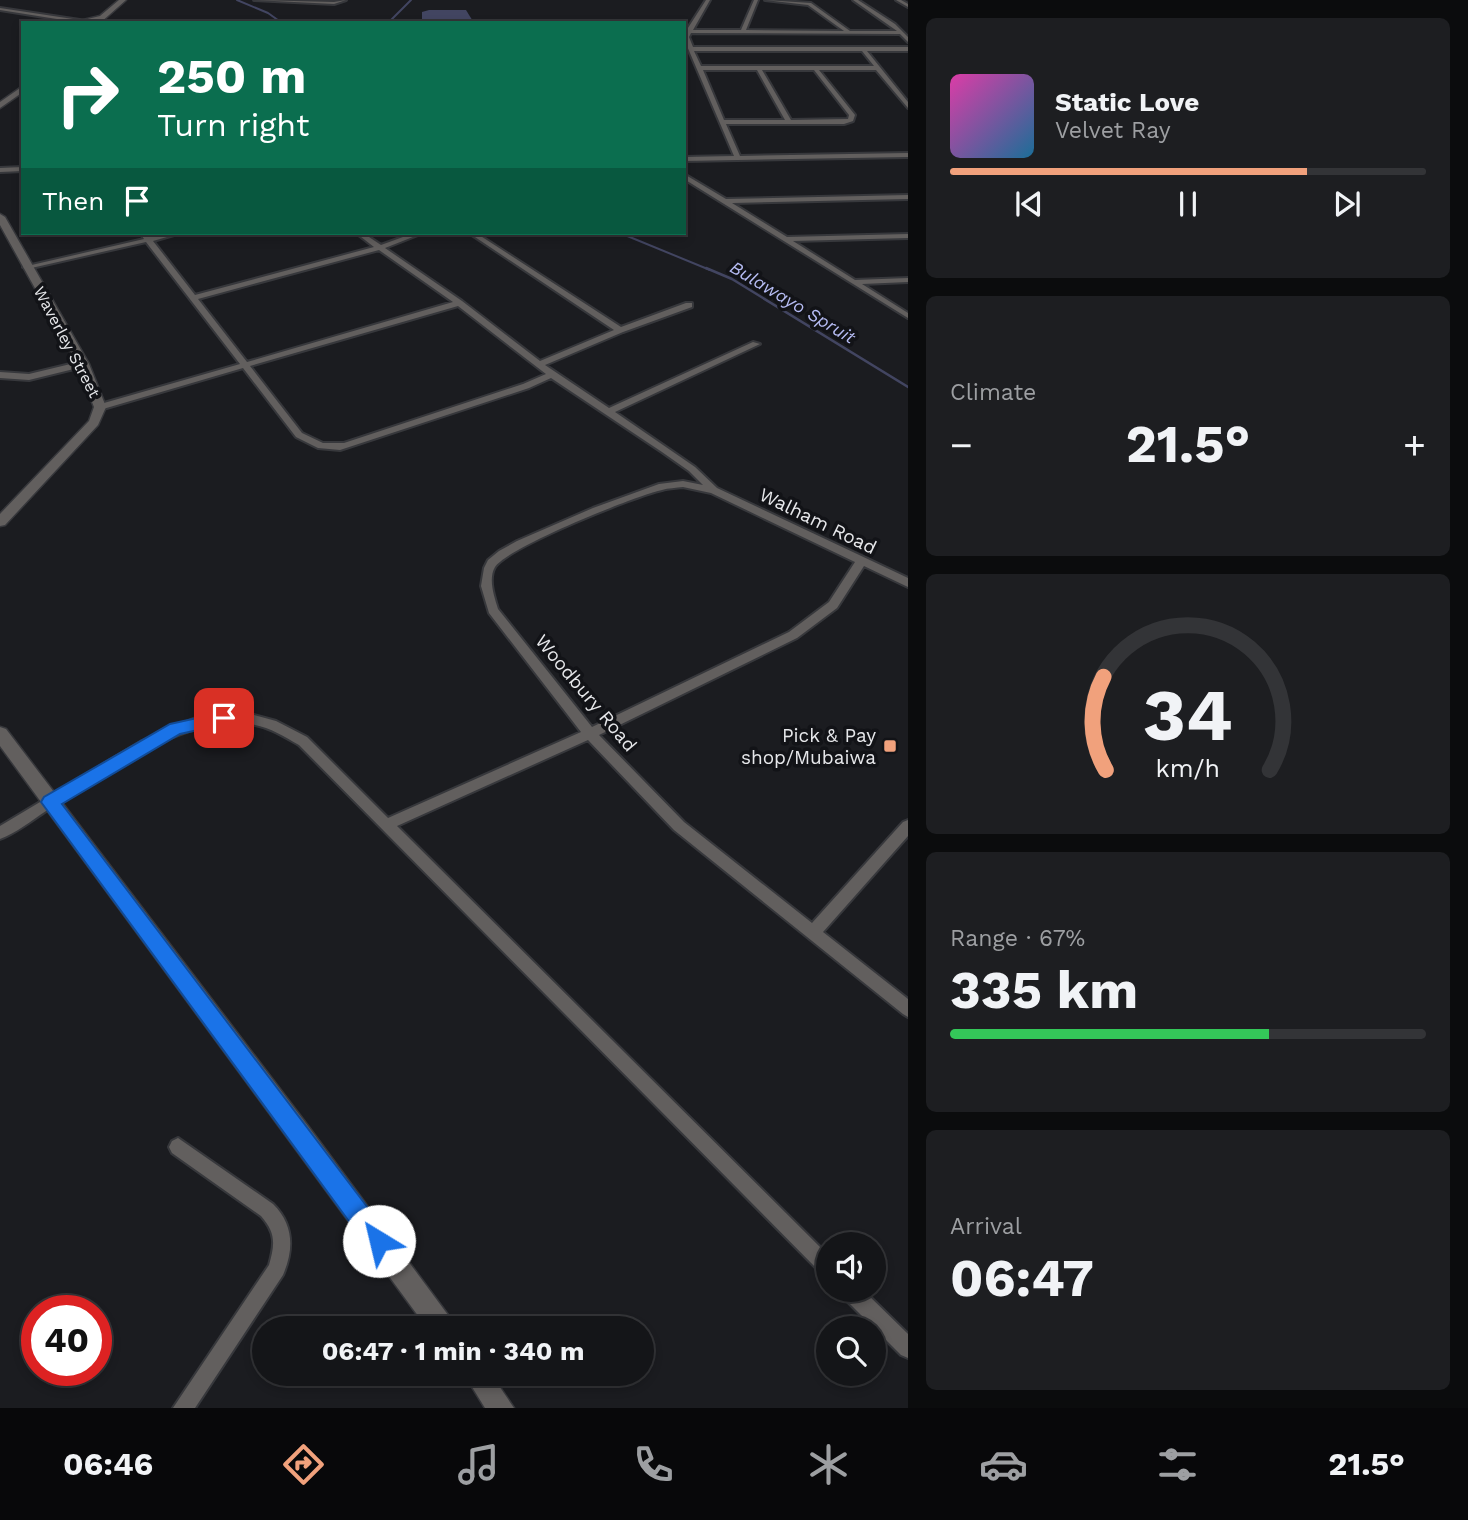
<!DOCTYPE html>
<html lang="en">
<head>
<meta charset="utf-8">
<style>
  body { margin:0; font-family:"Work Sans",sans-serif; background:#1d1e21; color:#f1f3f6; height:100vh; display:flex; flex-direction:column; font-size:26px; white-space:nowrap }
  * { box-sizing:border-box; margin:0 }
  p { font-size:23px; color:#9d9fa2 }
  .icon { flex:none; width:38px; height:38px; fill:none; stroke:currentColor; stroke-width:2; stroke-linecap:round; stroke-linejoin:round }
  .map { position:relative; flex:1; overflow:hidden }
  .drawer { display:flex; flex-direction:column; gap:18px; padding:18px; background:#0b0c0d; width:560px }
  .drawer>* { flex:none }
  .guide { position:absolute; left:21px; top:21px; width:665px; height:214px; border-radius:0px; box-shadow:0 4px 10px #0003,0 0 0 2px #333437; background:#0b6e4f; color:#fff; overflow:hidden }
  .buttons { position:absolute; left:816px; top:1232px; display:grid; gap:14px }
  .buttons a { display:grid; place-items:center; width:70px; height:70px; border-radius:50%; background:#141518; box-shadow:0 4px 10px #0003,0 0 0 2px #333437; font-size:35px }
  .speed { position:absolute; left:21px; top:1295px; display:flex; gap:14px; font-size:35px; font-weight:700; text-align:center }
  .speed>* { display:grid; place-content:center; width:91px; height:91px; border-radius:50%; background:#141518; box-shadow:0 4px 10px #0003,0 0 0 2px #333437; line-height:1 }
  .speed .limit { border:10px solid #d22; background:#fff; color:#111 }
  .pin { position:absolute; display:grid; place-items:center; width:60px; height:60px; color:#fff; margin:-30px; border-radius:14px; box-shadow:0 4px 10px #0006 }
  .me { position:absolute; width:77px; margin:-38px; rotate:324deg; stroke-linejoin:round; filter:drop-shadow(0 0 5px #0008) }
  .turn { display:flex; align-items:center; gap:24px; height:147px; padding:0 21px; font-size:32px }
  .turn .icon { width:91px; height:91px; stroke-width:2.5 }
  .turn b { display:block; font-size:49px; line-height:60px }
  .then { display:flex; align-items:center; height:66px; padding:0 21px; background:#0003; gap:14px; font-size:26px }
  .big { font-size:52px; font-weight:700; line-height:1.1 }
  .drawer .tile { flex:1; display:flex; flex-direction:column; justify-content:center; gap:10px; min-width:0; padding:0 24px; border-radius:10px; background:#1d1e21 }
  .drawer .dial { align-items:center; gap:0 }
  .dial svg { height:182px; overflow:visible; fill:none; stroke:#333437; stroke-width:7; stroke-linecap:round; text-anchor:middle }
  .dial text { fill:#f1f3f6; stroke:none }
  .song { display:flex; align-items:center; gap:21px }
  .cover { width:84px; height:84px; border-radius:10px; background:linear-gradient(135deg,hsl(320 70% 55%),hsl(200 70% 35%)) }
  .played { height:7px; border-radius:4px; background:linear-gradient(90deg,#f1a17c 75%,#333437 75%) }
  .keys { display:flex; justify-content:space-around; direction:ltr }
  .heat { display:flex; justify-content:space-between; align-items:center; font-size:38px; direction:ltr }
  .charge { height:10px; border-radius:5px; background:linear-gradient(90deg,#34c759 67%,#333437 0) }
  .trip { position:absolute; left:252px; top:1316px; width:402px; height:70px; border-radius:35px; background:#141518; box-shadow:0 4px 10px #0003,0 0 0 2px #333437; font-weight:700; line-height:70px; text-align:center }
  .tabs { display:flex; height:112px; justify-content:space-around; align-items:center; background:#08080a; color:#9d9fa2 }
  .tabs .icon { width:49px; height:49px }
  .tabs .current { color:#f1a17c }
  .tabs b { font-size:32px; color:#f1f3f6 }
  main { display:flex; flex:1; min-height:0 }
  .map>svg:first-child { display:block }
</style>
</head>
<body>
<main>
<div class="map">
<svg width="908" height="1408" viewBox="0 0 908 1408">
  <rect width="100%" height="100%" fill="#1b1c20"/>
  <!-- water -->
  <polygon fill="#424561" points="429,10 466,10 474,23 422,23 422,12"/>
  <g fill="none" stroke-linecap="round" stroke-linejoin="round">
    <!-- stream-far1 -->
    <g stroke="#424561" stroke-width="2">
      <polyline points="237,0 268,13 282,23"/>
      <polyline points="388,23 411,0"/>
      <polyline points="620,233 710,270"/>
    </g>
    <!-- stream -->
    <polyline stroke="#424561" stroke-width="2.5" points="706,268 732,279 908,387"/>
    <defs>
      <g id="minor">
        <polygon points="254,0 334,2 346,0 334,4"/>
        <path d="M 706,0 L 710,0 L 693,30 L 741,30 L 754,0 L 758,0 L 746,30 L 844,31 L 808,5 L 765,0 L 811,3 L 850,31 L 897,31 L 853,0 L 858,0 L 895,24 L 908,37 L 908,42 L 900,34 L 691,33 L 689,37 L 693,47 L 908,47 L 908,51 L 867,51 L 908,102 L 908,108 L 876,70 L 819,70 L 855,115 L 853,121 L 844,124 L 726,124 L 740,156 L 908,153 L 908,157 L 684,161 L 684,157 L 734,156 L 684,39 L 686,31 ZM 694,51 L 862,51 L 874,66 L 701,66 ZM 703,70 L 757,70 L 785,120 L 724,120 ZM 762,70 L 814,70 L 849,115 L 848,119 L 791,120 Z"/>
        <polygon points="896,0 901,0 908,4 908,7"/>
        <polygon points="0,8 93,22 95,23 82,23 0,10"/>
        <polygon points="23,167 23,171 0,172 0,168"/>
        <polygon points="684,174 726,199 908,195 908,199 732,203 787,237 908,234 908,238 793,241 855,280 908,278 908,282 862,284 908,313 908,318 684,179"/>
        <path d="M 140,233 L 147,233 L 150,237 L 170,233 L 181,233 L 153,241 L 195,295 L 374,247 L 356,233 L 363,233 L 381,245 L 414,233 L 423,233 L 385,248 L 462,301 L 540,361 L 614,330 L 469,233 L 476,233 L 621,327 L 686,303 L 692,303 L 692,307 L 623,332 L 545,365 L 609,408 L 753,342 L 760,344 L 615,412 L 695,467 L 717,488 L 908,578 L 908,587 L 864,566 L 837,608 L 797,638 L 599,735 L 684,822 L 812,923 L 903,822 L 908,820 L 908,836 L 823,932 L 908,999 L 908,1017 L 903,1014 L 674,830 L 588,740 L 397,826 L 828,1255 L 828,1277 L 822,1274 L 299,745 C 283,736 268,726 249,724 C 183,714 100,777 46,811 C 31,821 16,833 0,839 L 0,826 L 142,741 L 193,719 L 223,713 L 250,714 L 276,721 L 307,737 L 388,818 L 581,732 L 489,613 L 481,586 L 484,568 L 488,560 L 499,551 L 517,541 L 593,508 L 659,484 L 683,481 L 703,485 L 689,471 L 662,452 L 551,378 L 529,388 L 340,450 L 318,448 L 296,437 L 243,368 L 103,409 L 97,409 L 97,405 L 240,364 L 146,242 L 27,269 L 23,267 L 144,239 ZM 379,250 L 453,302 L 247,362 L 198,299 ZM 458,306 L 546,374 L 523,384 L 344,443 L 323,443 L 302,433 L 250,366 ZM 683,487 L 711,493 L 855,562 L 829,602 L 789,632 L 592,727 L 498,609 C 494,596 488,579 495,567 C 508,547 635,496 662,490 C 668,488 676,488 683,487 Z"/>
        <polygon points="83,361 86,362 86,366 29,380 0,378 0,372 29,374"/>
        <path d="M 178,1138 L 273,1204 C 294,1225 294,1249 283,1275 L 195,1408 L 173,1408 L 269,1265 C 275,1244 276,1233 261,1216 L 172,1153 L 169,1147 L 172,1141 Z"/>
        <polygon points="841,1290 863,1290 908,1334 908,1358 901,1355 843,1297"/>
      </g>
      <g id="tertiary">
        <polygon points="119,0 126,0 100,23 75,22 100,16"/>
        <polygon points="23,86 23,92 0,108 0,102"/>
        <polygon points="0,214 5,217 89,364 106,407 98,425 5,525 0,526 0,514 89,421 94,407 77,364 0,225"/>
        <polygon points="0,727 6,729 308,1126 451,1319 454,1328 427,1328 0,746"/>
        <polygon points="464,1374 491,1374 514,1408 485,1408"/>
      </g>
    </defs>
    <!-- minor casing -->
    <use href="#minor" stroke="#37383c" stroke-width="4"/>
    <!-- tertiary casing -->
    <use href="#tertiary" stroke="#37383c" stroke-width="3"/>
    <!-- minor -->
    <use href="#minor" fill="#625f5e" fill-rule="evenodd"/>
    <!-- tertiary -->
    <use href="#tertiary" fill="#625f5e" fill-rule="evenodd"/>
  </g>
  <!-- route -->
  <polygon fill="#1a73e8" stroke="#114b97" stroke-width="2" points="224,712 232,718 230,723 180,734 62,804 387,1233 390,1241 387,1250 379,1253 370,1250 41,802 44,797 170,724"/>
  <!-- markers -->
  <rect fill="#f1a17c" stroke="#121317" stroke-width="2.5" x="883" y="739" width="14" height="14" rx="3.5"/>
  <g text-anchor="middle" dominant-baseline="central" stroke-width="7" stroke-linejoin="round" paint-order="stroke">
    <!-- far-street labels -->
    <g font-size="16" fill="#e6e7ea" stroke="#121317">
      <text transform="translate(67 342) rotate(62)">Waverley Street</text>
    </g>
    <!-- far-water labels -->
    <g font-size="18" font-style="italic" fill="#b6bcf3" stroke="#121317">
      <text transform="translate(793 302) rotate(31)">Bulawayo Spruit</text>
    </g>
    <!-- street labels -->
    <g font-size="19" fill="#e6e7ea" stroke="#121317">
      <text transform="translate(818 521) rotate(26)">Walham Road</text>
      <text transform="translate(586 693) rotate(50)">Woodbury Road</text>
    </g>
    <!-- poi labels -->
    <g font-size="19" fill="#e6e7ea" stroke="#121317" text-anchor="end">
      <text x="876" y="735">Pick &amp; Pay<tspan x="876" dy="22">shop/Mubaiwa</tspan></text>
    </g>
  </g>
</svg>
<div class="buttons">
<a><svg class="icon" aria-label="sound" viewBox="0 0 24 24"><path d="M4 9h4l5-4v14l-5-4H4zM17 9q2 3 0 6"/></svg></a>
<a><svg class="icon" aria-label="search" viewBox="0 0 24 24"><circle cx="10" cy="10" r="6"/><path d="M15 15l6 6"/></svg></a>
</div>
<div class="speed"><div class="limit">40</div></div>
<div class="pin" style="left:224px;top:718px;background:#d93025"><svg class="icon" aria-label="arrive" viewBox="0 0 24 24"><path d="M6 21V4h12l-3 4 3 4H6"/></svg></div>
<svg class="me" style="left:379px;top:1241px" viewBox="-20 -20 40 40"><circle r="19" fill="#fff"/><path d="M0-13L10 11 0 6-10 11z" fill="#1a73e8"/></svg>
<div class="trip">06:47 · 1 min · 340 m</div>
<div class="guide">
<div class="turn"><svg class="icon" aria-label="right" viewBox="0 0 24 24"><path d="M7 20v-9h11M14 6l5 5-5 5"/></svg><div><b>250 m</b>Turn right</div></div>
<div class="then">Then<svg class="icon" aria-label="arrive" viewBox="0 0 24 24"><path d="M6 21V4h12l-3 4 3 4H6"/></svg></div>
</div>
</div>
<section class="drawer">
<div class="tile">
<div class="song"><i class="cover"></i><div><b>Static Love</b><p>Velvet Ray</p></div></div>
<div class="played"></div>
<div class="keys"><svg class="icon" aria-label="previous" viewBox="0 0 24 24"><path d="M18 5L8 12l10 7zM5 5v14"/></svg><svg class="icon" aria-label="pause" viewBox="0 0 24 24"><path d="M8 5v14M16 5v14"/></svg><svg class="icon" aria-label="next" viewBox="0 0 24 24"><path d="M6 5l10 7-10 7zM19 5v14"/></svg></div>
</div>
<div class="tile"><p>Climate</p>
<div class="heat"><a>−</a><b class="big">21.5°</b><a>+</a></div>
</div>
<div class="tile dial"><svg viewBox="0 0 100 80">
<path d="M14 69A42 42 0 1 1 86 69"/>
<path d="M14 69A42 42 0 0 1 13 28" stroke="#f1a17c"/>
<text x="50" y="56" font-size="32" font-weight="700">34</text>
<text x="50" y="72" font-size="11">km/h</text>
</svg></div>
<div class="tile"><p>Range · 67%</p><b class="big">335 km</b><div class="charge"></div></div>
<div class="tile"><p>Arrival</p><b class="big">06:47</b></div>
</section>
</main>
<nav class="tabs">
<b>06:46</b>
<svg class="icon current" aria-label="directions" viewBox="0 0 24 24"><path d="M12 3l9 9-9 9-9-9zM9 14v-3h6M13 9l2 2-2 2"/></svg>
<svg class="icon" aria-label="music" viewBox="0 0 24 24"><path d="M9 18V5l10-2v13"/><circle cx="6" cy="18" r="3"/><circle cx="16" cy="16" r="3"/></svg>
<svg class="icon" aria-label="phone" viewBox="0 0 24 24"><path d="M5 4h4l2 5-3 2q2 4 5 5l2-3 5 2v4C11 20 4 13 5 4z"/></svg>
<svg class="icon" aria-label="climate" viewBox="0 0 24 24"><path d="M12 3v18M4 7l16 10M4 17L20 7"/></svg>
<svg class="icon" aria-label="car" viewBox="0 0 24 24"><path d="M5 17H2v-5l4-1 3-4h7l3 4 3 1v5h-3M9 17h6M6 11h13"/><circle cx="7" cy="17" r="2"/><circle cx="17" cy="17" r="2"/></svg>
<svg class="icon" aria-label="filters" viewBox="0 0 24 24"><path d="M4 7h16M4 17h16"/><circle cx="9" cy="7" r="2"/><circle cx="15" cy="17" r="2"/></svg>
<b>21.5°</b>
</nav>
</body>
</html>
